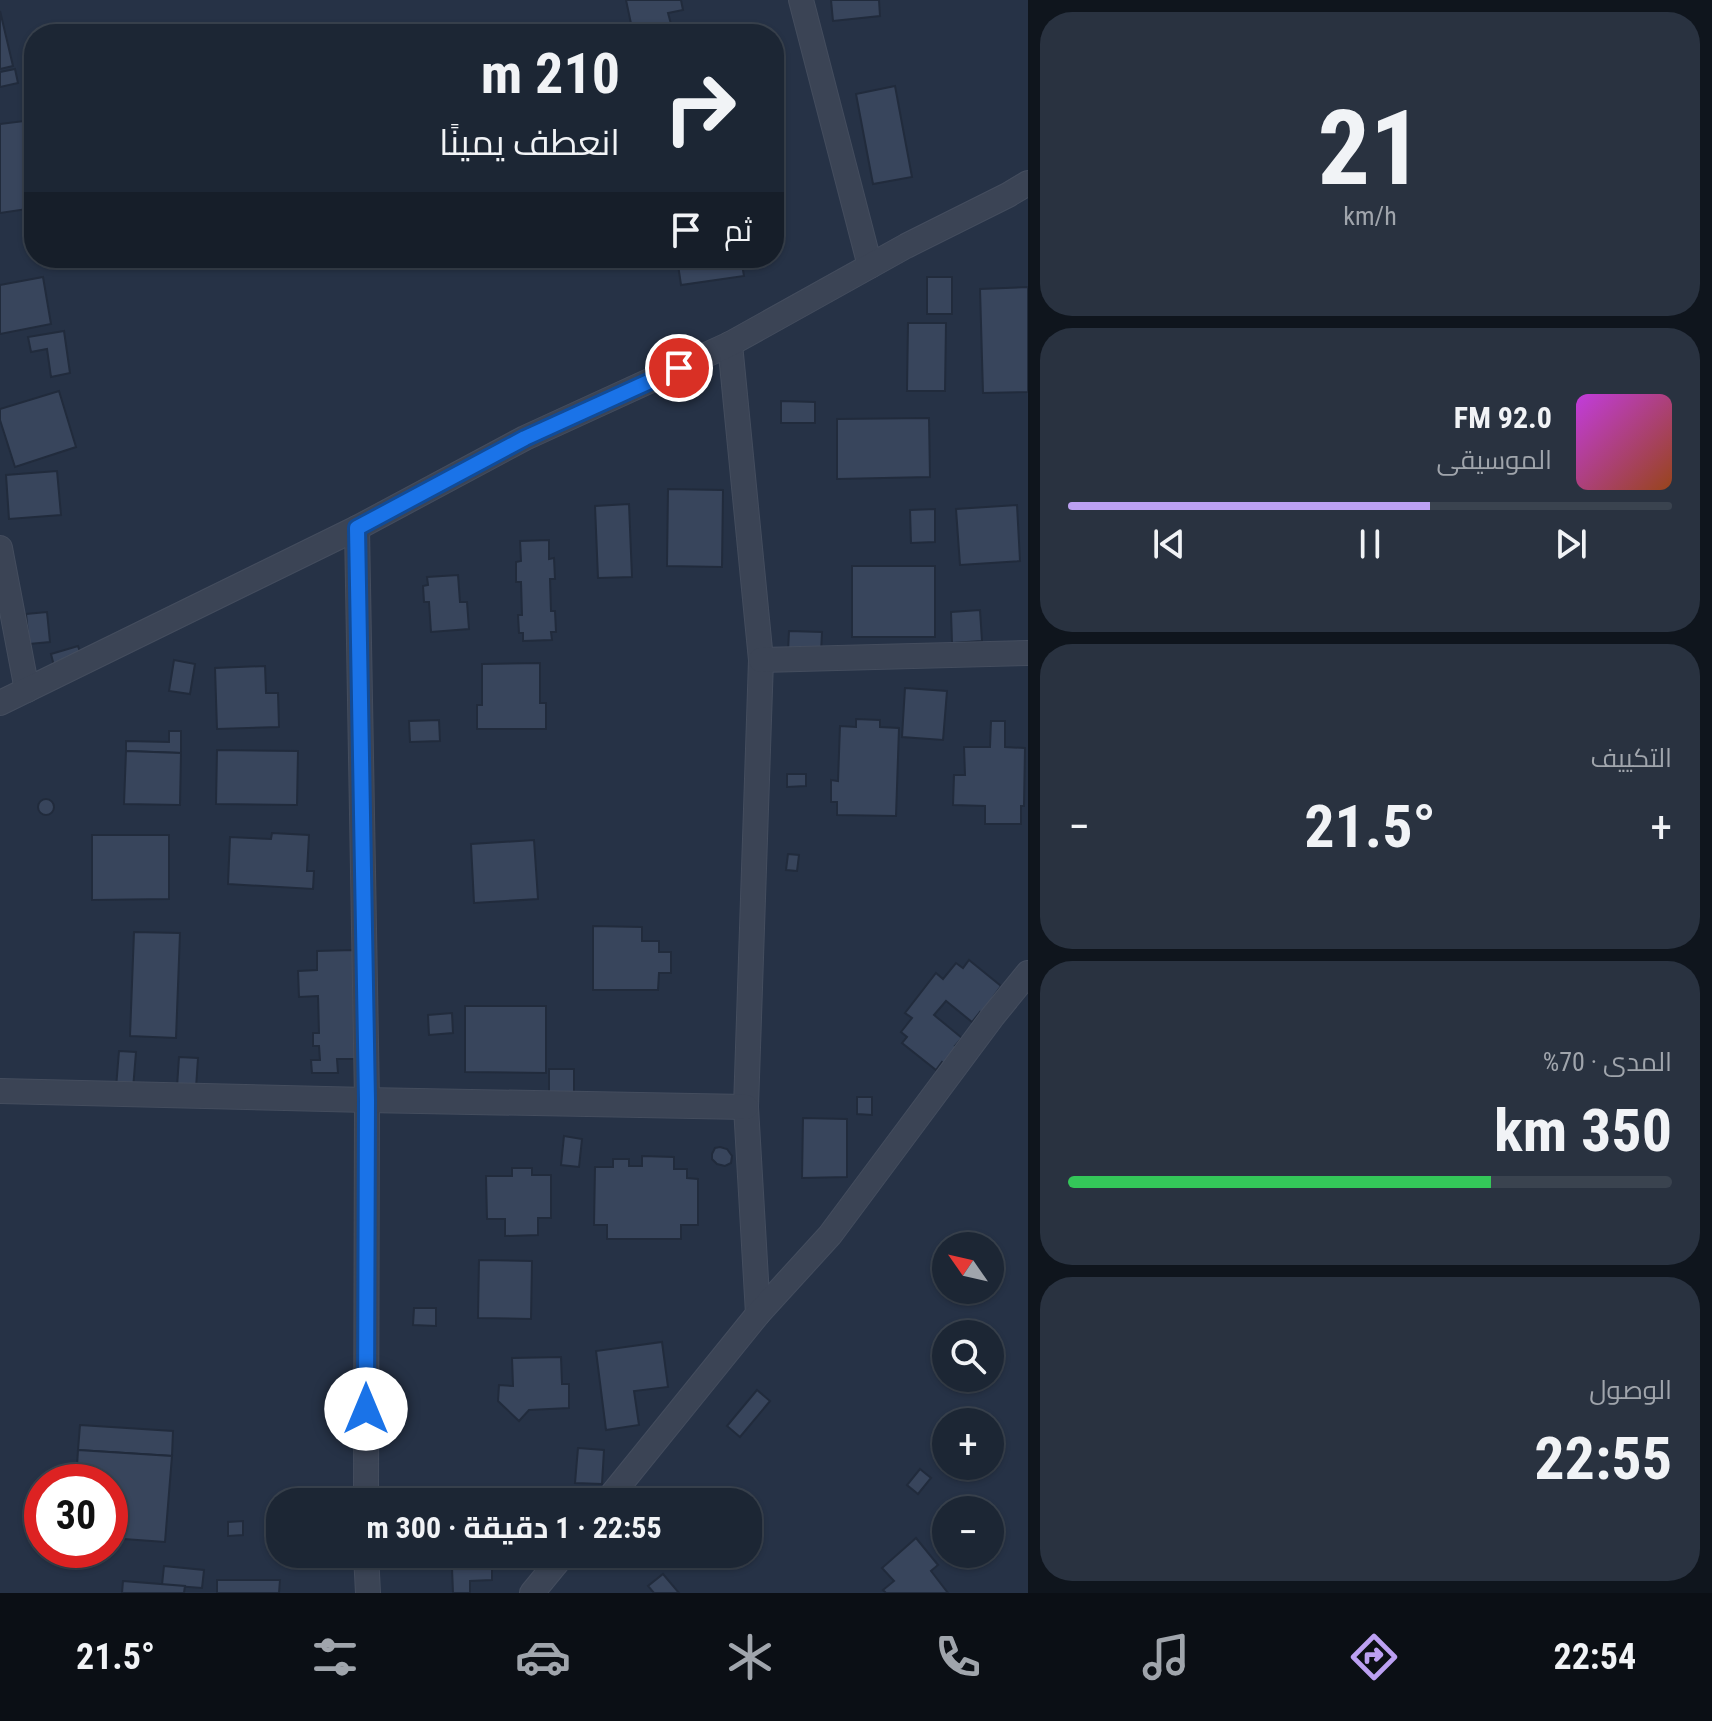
<!DOCTYPE html>
<html lang="ar">
<head>
<meta charset="utf-8">
<style>
  body { margin:0; font-family:"Roboto Condensed",Cairo,sans-serif; background:#293240; color:#f1f3f6; direction:rtl; height:100vh; display:flex; flex-direction:column; font-size:30px; white-space:nowrap }
  * { box-sizing:border-box; margin:0 }
  p { font-size:26px; color:#a0a5ac }
  .icon { flex:none; width:44px; height:44px; fill:none; stroke:currentColor; stroke-width:2; stroke-linecap:round; stroke-linejoin:round }
  .map { position:relative; flex:1; overflow:hidden; direction:ltr }
  .details { display:flex; flex-direction:column; gap:12px; padding:12px; background:#0f151d; width:684px }
  .details>* { flex:none }
  .hud { position:absolute; left:24px; top:24px; width:760px; height:244px; border-radius:32px; box-shadow:0 2px 6px #0004,0 0 0 2px #3a434f; direction:rtl; background:#1c2634; color:#f1f3f6; overflow:hidden }
  .needle { width:52px; rotate:304deg }
  .controls { position:absolute; left:932px; top:1232px; display:grid; gap:16px }
  .controls a { display:grid; place-items:center; width:72px; height:72px; border-radius:50%; background:#1c2634; box-shadow:0 2px 6px #0004,0 0 0 2px #3a434f; font-size:40px }
  .speed { position:absolute; left:24px; top:1464px; display:flex; gap:16px; font-size:40px; font-weight:700; text-align:center }
  .speed>* { display:grid; place-content:center; width:104px; height:104px; border-radius:50%; background:#1c2634; box-shadow:0 2px 6px #0004,0 0 0 2px #3a434f; line-height:1 }
  .speed .limit { border:12px solid #d22; background:#fff; color:#111 }
  .pin { position:absolute; display:grid; place-items:center; width:68px; height:68px; color:#fff; margin:-34px; border:4px solid #fff; border-radius:50%; box-shadow:0 2px 8px #0007 }
  .me { position:absolute; width:88px; margin:-44px; rotate:0deg; stroke-linejoin:round; filter:drop-shadow(0 0 6px #0008) }
  .turn { display:flex; align-items:center; gap:28px; height:168px; padding:0 32px; font-size:36px }
  .turn .icon { width:104px; height:104px; stroke-width:2.5 }
  .turn b { display:block; font-size:56px; line-height:68px }
  .then { display:flex; align-items:center; height:76px; padding:0 32px; background:#0003; gap:16px; font-size:30px }
  .big { font-size:60px; font-weight:700; line-height:1.1 }
  .details .widget { flex:1; display:flex; flex-direction:column; justify-content:center; gap:12px; min-width:0; padding:0 28px; border-radius:32px; background:#293240 }
  .details .dial { align-items:center; gap:0 }
  .dial b { font-size:104px; line-height:1 }
  .song { display:flex; align-items:center; gap:24px }
  .cover { width:96px; height:96px; border-radius:12px; background:linear-gradient(135deg,hsl(290 70% 55%),hsl(20 70% 35%)) }
  .played { height:8px; border-radius:4px; background:linear-gradient(90deg,#bca0f2 60%,#3a434f 60%) }
  .keys { display:flex; justify-content:space-around; direction:ltr }
  .heat { display:flex; justify-content:space-between; align-items:center; font-size:44px; direction:ltr }
  .charge { height:12px; border-radius:6px; background:linear-gradient(90deg,#34c759 70%,#3a434f 0) }
  .trip { position:absolute; left:266px; top:1488px; width:496px; height:80px; border-radius:32px; background:#1c2634; box-shadow:0 2px 6px #0004,0 0 0 2px #3a434f; font-weight:700; line-height:80px; text-align:center; direction:rtl }
  .tabs { display:flex; height:128px; justify-content:space-around; align-items:center; background:#0b0f15; color:#a0a5ac }
  .tabs .icon { width:56px; height:56px }
  .tabs .current { color:#bca0f2 }
  .tabs b { font-size:36px; color:#f1f3f6 }
  main { display:flex; flex:1; min-height:0 }
  .map>svg:first-child { display:block }
</style>
</head>
<body>
<main>
<section class="details">
<div class="widget dial"><b>21</b><p>km/h</p></div>
<div class="widget">
<div class="song"><i class="cover"></i><div><b>92.0 FM</b><p>الموسيقى</p></div></div>
<div class="played"></div>
<div class="keys"><svg class="icon" aria-label="previous" viewBox="0 0 24 24"><path d="M18 5L8 12l10 7zM5 5v14"/></svg><svg class="icon" aria-label="pause" viewBox="0 0 24 24"><path d="M8 5v14M16 5v14"/></svg><svg class="icon" aria-label="next" viewBox="0 0 24 24"><path d="M6 5l10 7-10 7zM19 5v14"/></svg></div>
</div>
<div class="widget"><p>التكييف</p>
<div class="heat"><a>−</a><b class="big">21.5°</b><a>+</a></div>
</div>
<div class="widget"><p>المدى · 70%</p><b class="big">350 km</b><div class="charge"></div></div>
<div class="widget"><p>الوصول</p><b class="big">22:55</b></div>
</section>
<div class="map">
<svg width="1028" height="1593" viewBox="0 0 1028 1593">
  <rect width="100%" height="100%" fill="#263246"/>
  <!-- building -->
  <g fill="#38455c" stroke="#212b3c" stroke-width="2">
    <polygon points="626,0 681,0 683,10 668,13 671,24 633,33"/>
    <polygon points="831,0 879,0 880,16 833,21"/>
    <polygon points="0,11 13,66 0,69"/>
    <polygon points="15,69 18,83 0,87 0,72"/>
    <polygon points="895,86 912,177 873,184 856,94"/>
    <polygon points="24,121 34,208 0,213 0,124"/>
    <polygon points="677,258 741,258 744,276 681,285"/>
    <polygon points="43,277 51,324 0,334 0,285"/>
    <rect x="927" y="277" width="25" height="37"/>
    <polygon points="1028,287 1028,392 983,393 980,289"/>
    <polygon points="908,323 946,323 945,391 907,391"/>
    <polygon points="64,331 70,373 51,377 47,349 31,352 28,337"/>
    <polygon points="59,391 76,447 15,467 0,420 0,409"/>
    <polygon points="781,401 815,402 815,423 781,423"/>
    <polygon points="929,418 930,477 837,479 837,419"/>
    <polygon points="57,471 61,515 9,519 6,475"/>
    <polygon points="668,489 723,490 722,567 667,566"/>
    <polygon points="629,504 632,577 598,578 595,506"/>
    <polygon points="1017,505 1020,561 960,565 956,509"/>
    <polygon points="935,509 935,542 911,543 910,510"/>
    <polygon points="549,540 549,559 554,558 555,579 550,579 551,611 555,611 556,632 551,632 552,640 523,641 523,633 519,633 518,615 522,615 521,582 516,582 516,562 521,561 520,541"/>
    <rect x="852" y="566" width="83" height="71"/>
    <polygon points="458,575 460,602 467,602 469,629 431,632 429,602 424,602 423,586 428,585 427,577"/>
    <polygon points="980,610 982,641 952,643 951,612"/>
    <polygon points="47,612 50,642 29,644 26,614"/>
    <polygon points="789,631 822,632 821,653 788,652"/>
    <polygon points="78,646 82,658 54,666 51,654"/>
    <polygon points="174,660 195,664 190,694 169,691"/>
    <polygon points="540,663 540,703 546,703 546,729 477,729 477,705 482,705 482,664"/>
    <polygon points="265,666 266,693 278,693 279,727 217,729 215,668"/>
    <polygon points="905,688 947,691 943,740 902,737"/>
    <polygon points="856,719 880,720 880,727 899,728 896,816 837,815 837,802 831,802 831,780 838,781 840,726 856,727"/>
    <polygon points="439,720 440,741 410,742 409,721"/>
    <polygon points="991,721 1005,721 1005,747 1025,748 1024,806 1021,806 1021,824 985,824 985,806 953,805 954,775 965,775 964,747 990,747"/>
    <polygon points="169,731 181,731 181,753 126,751 126,741 169,742"/>
    <polygon points="217,750 298,751 297,805 216,804"/>
    <polygon points="126,751 181,753 180,805 124,804"/>
    <polygon points="787,774 806,774 806,786 787,787"/>
    <circle cx="46" cy="807" r="8"/>
    <polygon points="272,833 309,835 307,871 314,871 313,889 228,884 230,837 271,839"/>
    <polygon points="92,835 169,835 169,899 92,900"/>
    <polygon points="534,840 538,899 474,903 471,844"/>
    <polygon points="788,854 799,855 797,871 786,870"/>
    <polygon points="593,926 642,927 642,941 659,941 659,952 671,952 671,973 659,973 658,990 593,990"/>
    <polygon points="134,932 180,933 176,1038 130,1036"/>
    <polygon points="353,950 355,1059 337,1059 338,1073 312,1073 311,1060 320,1060 319,1046 313,1046 313,1033 319,1033 318,996 299,997 298,971 317,970 317,951"/>
    <polygon points="969,960 1001,986 993,997 999,1002 986,1018 980,1012 972,1022 946,1001 934,1015 962,1038 955,1046 961,1051 949,1067 942,1062 936,1070 902,1043 907,1037 901,1032 912,1018 905,1013 936,973 943,979 956,963 963,968"/>
    <polygon points="465,1006 546,1006 546,1073 465,1072"/>
    <polygon points="452,1013 453,1033 429,1035 428,1015"/>
    <polygon points="119,1051 136,1052 133,1089 116,1088"/>
    <polygon points="179,1057 198,1058 196,1088 177,1087"/>
    <polygon points="549,1069 574,1069 574,1094 549,1095"/>
    <polygon points="857,1097 872,1097 872,1115 857,1114"/>
    <polygon points="803,1118 847,1119 847,1177 802,1178"/>
    <polygon points="564,1136 582,1139 579,1167 561,1165"/>
    <polygon points="720,1147 727,1149 732,1156 731,1163 725,1166 717,1164 712,1159 712,1154 715,1148"/>
    <polygon points="642,1156 674,1157 674,1169 687,1169 687,1178 698,1179 698,1225 681,1225 681,1239 607,1239 607,1225 594,1225 595,1167 613,1167 613,1159 629,1159 629,1166 642,1166"/>
    <polygon points="512,1168 532,1168 532,1175 551,1175 551,1218 538,1218 538,1235 505,1236 505,1219 487,1219 486,1176 512,1176"/>
    <polygon points="479,1260 532,1261 531,1319 478,1318"/>
    <polygon points="414,1308 436,1308 436,1326 413,1325"/>
    <polygon points="662,1342 668,1387 634,1391 639,1425 606,1430 596,1351"/>
    <polygon points="561,1357 562,1384 569,1384 569,1408 529,1410 519,1421 498,1401 499,1385 513,1386 512,1358"/>
    <polygon points="757,1390 770,1401 740,1437 727,1426"/>
    <polygon points="80,1425 173,1431 172,1456 78,1450"/>
    <polygon points="578,1448 604,1450 602,1484 575,1483"/>
    <polygon points="78,1450 172,1456 165,1542 110,1538 110,1482 76,1482"/>
    <polygon points="920,1469 931,1478 918,1494 907,1485"/>
    <polygon points="555,1495 578,1496 578,1502 555,1502"/>
    <polygon points="243,1521 243,1535 228,1536 228,1522"/>
    <polygon points="916,1538 938,1565 931,1571 948,1593 886,1593 883,1590 894,1581 882,1568"/>
    <polygon points="444,1554 510,1554 510,1567 492,1567 492,1580 470,1581 470,1593 453,1593 452,1568 444,1568"/>
    <polygon points="164,1566 204,1570 202,1588 162,1585"/>
    <polygon points="663,1574 679,1593 654,1593 648,1586"/>
    <polygon points="217,1580 280,1580 279,1593 217,1593"/>
    <polygon points="123,1581 185,1586 184,1593 122,1593"/>
  </g>
  <g fill="none" stroke-linecap="round" stroke-linejoin="round">
    <defs>
      <g id="street">
        <polyline points="801,0 870,266"/>
        <polyline points="730,344 761,660 746,1107 758,1314"/>
        <polyline points="357,528 367,1100 366,1502"/>
        <polyline points="0,548 27,690"/>
        <polyline points="761,660 1028,653"/>
        <polyline points="0,703 357,528 525,438 730,344 906,246 1008,195 1028,183"/>
        <polyline points="0,1091 367,1100 746,1107"/>
        <polyline points="606,1502 758,1314 830,1235 993,1016 1028,973"/>
        <polyline points="366,1554 368,1593"/>
        <polyline points="532,1593 564,1554"/>
      </g>
    </defs>
    <!-- street casing -->
    <use href="#street" stroke="#444d5e" stroke-width="26"/>
    <!-- street -->
    <use href="#street" stroke="#3b4455" stroke-width="24"/>
  </g>
  <g fill="none" stroke-linecap="round" stroke-linejoin="round">
    <defs>
      <polyline id="route" points="366,1409 367,1100 357,528 525,438 679,368"/>
    </defs>
    <!-- route casing -->
    <use href="#route" stroke="#114b97" stroke-width="20"/>
    <!-- route -->
    <use href="#route" stroke="#1a73e8" stroke-width="14"/>
  </g>
</svg>
<div class="controls">
<a><svg class="needle" viewBox="-14 -14 28 28"><path d="M0-13l5 13h-10z" fill="#e53935"/><path d="M0 13l5-13h-10z" fill="#a0a5ac"/></svg></a>
<a><svg class="icon" aria-label="search" viewBox="0 0 24 24"><circle cx="10" cy="10" r="6"/><path d="M15 15l6 6"/></svg></a>
<a>+</a>
<a>−</a>
</div>
<div class="speed"><div class="limit">30</div></div>
<div class="pin" style="left:679px;top:368px;background:#d93025"><svg class="icon" aria-label="arrive" viewBox="0 0 24 24"><path d="M6 21V4h12l-3 4 3 4H6"/></svg></div>
<svg class="me" style="left:366px;top:1409px" viewBox="-20 -20 40 40"><circle r="19" fill="#fff"/><path d="M0-13L10 11 0 6-10 11z" fill="#1a73e8"/></svg>
<div class="trip">22:55 · 1 دقيقة · 300 m</div>
<div class="hud">
<div class="turn"><svg class="icon" aria-label="right" viewBox="0 0 24 24"><path d="M7 20v-9h11M14 6l5 5-5 5"/></svg><div><b>210 m</b>انعطف يمينًا</div></div>
<div class="then">ثم<svg class="icon" aria-label="arrive" viewBox="0 0 24 24"><path d="M6 21V4h12l-3 4 3 4H6"/></svg></div>
</div>
</div>
</main>
<nav class="tabs">
<b>22:54</b>
<svg class="icon current" aria-label="directions" viewBox="0 0 24 24"><path d="M12 3l9 9-9 9-9-9zM9 14v-3h6M13 9l2 2-2 2"/></svg>
<svg class="icon" aria-label="music" viewBox="0 0 24 24"><path d="M9 18V5l10-2v13"/><circle cx="6" cy="18" r="3"/><circle cx="16" cy="16" r="3"/></svg>
<svg class="icon" aria-label="phone" viewBox="0 0 24 24"><path d="M5 4h4l2 5-3 2q2 4 5 5l2-3 5 2v4C11 20 4 13 5 4z"/></svg>
<svg class="icon" aria-label="climate" viewBox="0 0 24 24"><path d="M12 3v18M4 7l16 10M4 17L20 7"/></svg>
<svg class="icon" aria-label="car" viewBox="0 0 24 24"><path d="M5 17H2v-5l4-1 3-4h7l3 4 3 1v5h-3M9 17h6M6 11h13"/><circle cx="7" cy="17" r="2"/><circle cx="17" cy="17" r="2"/></svg>
<svg class="icon" aria-label="filters" viewBox="0 0 24 24"><path d="M4 7h16M4 17h16"/><circle cx="9" cy="7" r="2"/><circle cx="15" cy="17" r="2"/></svg>
<b>21.5°</b>
</nav>
</body>
</html>
